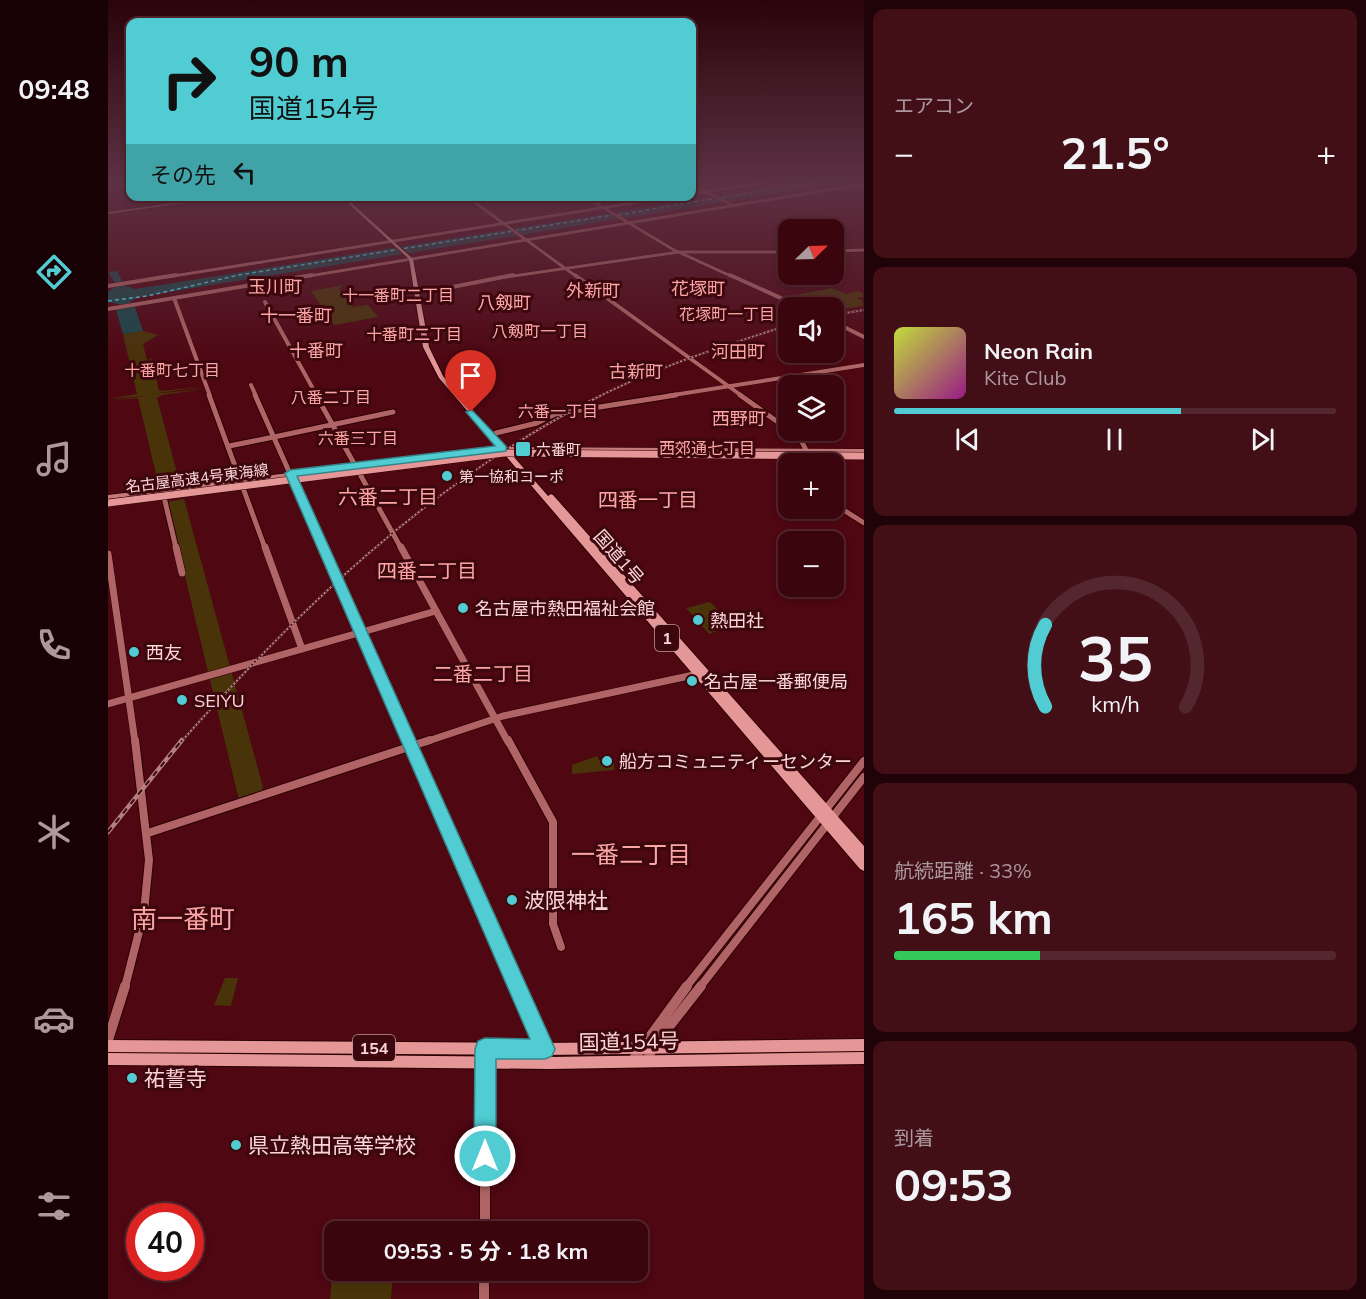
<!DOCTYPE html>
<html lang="ja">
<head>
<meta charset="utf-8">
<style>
  body { margin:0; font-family:Mulish,"Noto Sans JP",sans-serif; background:#420f17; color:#f1f3f6; height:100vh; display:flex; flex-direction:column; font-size:22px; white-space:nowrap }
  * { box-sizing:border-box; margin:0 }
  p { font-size:20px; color:#ac999e }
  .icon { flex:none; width:33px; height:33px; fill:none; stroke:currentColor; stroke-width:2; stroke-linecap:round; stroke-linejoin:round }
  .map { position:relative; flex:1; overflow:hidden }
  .details { display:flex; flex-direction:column; gap:9px; padding:9px; background:#200308; width:502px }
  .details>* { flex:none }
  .hud { position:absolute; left:18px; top:18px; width:570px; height:183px; border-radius:12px; box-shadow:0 3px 9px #0003,0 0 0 2px #54262e; background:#51ccd2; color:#111; overflow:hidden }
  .needle { width:39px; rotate:67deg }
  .controls { position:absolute; left:670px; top:219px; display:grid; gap:12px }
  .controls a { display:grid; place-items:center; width:66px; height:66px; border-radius:12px; background:#3b050e; box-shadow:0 3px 9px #0003,0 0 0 2px #54262e; font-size:30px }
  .speed { position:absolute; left:18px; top:1203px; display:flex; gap:12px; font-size:30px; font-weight:700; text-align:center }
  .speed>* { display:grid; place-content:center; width:78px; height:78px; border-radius:50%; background:#3b050e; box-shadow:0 3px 9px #0003,0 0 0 2px #54262e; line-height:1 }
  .speed .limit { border:9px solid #d22; background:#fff; color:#111 }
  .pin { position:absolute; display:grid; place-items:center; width:51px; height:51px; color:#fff; margin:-62px -26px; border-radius:50% 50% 50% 0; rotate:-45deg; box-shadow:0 0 6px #0007 }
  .pin .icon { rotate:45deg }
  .me { position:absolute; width:66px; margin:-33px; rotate:0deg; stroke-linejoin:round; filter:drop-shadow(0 0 4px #0008) }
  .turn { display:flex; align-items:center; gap:21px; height:126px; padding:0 24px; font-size:27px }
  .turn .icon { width:78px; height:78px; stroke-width:2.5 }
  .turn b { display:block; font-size:42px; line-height:51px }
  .then { display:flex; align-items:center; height:57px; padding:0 24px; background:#0003; gap:12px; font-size:22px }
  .big { font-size:45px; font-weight:700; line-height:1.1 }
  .details .card { flex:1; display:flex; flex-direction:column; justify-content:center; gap:9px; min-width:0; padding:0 21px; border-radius:12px; background:#420f17 }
  .details .dial { align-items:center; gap:0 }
  .dial svg { height:156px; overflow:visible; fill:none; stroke:#54262e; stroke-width:7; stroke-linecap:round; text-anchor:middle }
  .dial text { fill:#f1f3f6; stroke:none }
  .song { display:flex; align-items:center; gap:18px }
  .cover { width:72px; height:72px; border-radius:9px; background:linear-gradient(135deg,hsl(70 70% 55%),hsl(310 70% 35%)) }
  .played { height:6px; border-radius:3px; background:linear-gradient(90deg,#51ccd2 65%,#54262e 65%) }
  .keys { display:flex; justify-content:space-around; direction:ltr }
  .heat { display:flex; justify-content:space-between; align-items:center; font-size:33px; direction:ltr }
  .charge { height:9px; border-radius:4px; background:linear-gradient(90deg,#34c759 33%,#54262e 0) }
  .trip { position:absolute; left:216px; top:1221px; width:324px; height:60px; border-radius:12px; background:#3b050e; box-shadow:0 3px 9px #0003,0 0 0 2px #54262e; font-weight:700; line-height:60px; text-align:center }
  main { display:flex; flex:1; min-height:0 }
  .menu { display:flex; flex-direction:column; width:108px; justify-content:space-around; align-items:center; background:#180206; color:#ac999e }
  .menu .icon { width:42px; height:42px }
  .menu .on { color:#51ccd2 }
  .menu b { font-size:27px; color:#f1f3f6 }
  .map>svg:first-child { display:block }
</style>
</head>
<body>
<main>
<nav class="menu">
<b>09:48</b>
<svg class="icon on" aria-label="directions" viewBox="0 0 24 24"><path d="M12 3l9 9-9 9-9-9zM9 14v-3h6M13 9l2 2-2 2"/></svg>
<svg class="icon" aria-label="music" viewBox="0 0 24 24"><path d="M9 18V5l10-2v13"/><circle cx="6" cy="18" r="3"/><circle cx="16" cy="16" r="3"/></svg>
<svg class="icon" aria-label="phone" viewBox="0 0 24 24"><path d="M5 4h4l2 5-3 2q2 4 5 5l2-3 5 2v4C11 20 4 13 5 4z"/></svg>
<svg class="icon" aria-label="climate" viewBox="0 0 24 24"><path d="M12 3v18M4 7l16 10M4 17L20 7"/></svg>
<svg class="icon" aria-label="car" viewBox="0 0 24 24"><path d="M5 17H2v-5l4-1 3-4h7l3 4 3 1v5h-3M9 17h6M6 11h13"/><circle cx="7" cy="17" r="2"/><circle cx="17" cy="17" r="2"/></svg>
<svg class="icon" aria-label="filters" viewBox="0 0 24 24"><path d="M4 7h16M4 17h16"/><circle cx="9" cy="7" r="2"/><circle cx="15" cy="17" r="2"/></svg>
</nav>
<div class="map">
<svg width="756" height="1299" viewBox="0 0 756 1299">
  <rect width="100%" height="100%" fill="#4f0712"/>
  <!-- green -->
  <g fill="#493309">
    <polygon points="236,285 231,289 244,307 260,305 270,317 226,325 203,291"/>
    <polygon points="724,288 738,294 750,291 755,293 755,297 749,298 755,301 755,306 726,310 726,308 714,307 687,295"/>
    <polygon points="35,331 50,335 35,344 39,360 44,359 51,391 97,387 42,394 98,389 54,395 49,398 72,484 51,487 30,398 0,401 38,396 0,399 29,394 15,334"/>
    <polygon points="76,499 155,787 153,793 131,800 59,502"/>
    <polygon points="602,602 625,625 601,634 592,624 595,621 592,618 587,618 578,608"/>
    <polygon points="489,756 495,767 506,763 506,770 464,774 464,765"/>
    <polygon points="117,978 130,978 123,1006 106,1005"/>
    <polygon points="226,1256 226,1270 285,1271 283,1299 222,1299"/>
  </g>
  <!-- water -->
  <polygon fill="#184749" points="698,182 739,182 30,297 18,305 27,307 35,331 15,334 8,310 15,305 0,302 0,292 9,286 0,272 9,271 16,285 27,289"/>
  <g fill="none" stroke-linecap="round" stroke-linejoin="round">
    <!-- ferry -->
    <g stroke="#46dee5" stroke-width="1.5" stroke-dasharray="4 3" stroke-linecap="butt">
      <polyline points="614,198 710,182"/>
      <polyline points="510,215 609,198"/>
      <polyline points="0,301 39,296 131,275 505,215"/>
    </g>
    <defs>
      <g id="secondary-far5">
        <polyline points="584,185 626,206"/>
        <polyline points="584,194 662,182"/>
        <polyline points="358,196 469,277"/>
        <polyline points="476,196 566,250 625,277"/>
        <polyline points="726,251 756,250"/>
        <polyline points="59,277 569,196"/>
        <polyline points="195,277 756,184"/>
        <polyline points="398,277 571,252 681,252"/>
      </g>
      <g id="secondary-far4">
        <polyline points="467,275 634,396"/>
        <polyline points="622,275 695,308"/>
        <polyline points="0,286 68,275"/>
        <polyline points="307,291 329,290 405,275"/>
        <polyline points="66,298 102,396"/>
        <polyline points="157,302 209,396"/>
        <polyline points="0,309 204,275"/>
        <polyline points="726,322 756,337"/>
        <polyline points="143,385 148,396"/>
        <polyline points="559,396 756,365"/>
      </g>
      <g id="secondary-far3">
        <polyline points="101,395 157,548"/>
        <polyline points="147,395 215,548"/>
        <polyline points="208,395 293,548"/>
        <polyline points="632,395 681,430"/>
        <polyline points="682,430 692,438 705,464"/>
        <polyline points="388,433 429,423 447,414 568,395"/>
        <polyline points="166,437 285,412"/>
        <polyline points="121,446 166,437"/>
        <polyline points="56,497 68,548"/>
        <polyline points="726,504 756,523"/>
      </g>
      <g id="secondary-far2">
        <polyline points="68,547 74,573"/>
        <polyline points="157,547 194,649"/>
        <polyline points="215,547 301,742"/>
        <polyline points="293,547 400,742"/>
        <polyline points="0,554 27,742"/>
        <polyline points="0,704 328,611"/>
        <polyline points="317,742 395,716 590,674"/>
      </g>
      <g id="secondary-far1">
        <polyline points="300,740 410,987"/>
        <polyline points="400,740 445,822 445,924 453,947"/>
        <polyline points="40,833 322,740"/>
        <polyline points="17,987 36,912 41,860 27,740"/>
        <polyline points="578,987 756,761"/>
        <polyline points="592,987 756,777"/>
      </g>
      <g id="secondary">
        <polyline points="409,986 437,1049"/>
        <polyline points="0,1040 17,986"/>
        <polyline points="377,1049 377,1232"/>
        <polyline points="525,1060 579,986"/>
        <polyline points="539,1060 545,1047 593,986"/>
        <polyline points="376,1270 376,1299"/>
      </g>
      <g id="primary">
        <polygon points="115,196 127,196 0,214 0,212"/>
        <polygon points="394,447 756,449 756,453 394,451 0,499 0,495"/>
      </g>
      <g id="highway">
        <polygon points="232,196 236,196 305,259 321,347 335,376 440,496 443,494 445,495 756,846 756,871 752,869 331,378 315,347 301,259"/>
        <polygon points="585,447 607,449 610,451 607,453 583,450 582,449"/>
        <polygon points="90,483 92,484 92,486 59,495 56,493 57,492"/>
        <polygon points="756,1039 756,1051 437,1055 0,1052 0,1040 437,1043"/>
        <polygon points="756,1052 756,1064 442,1069 0,1065 0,1053 442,1057"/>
      </g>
    </defs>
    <!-- secondary-far5 casing -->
    <use href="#secondary-far5" stroke="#2c0003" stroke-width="4"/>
    <!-- secondary-far4 casing -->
    <use href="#secondary-far4" stroke="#2c0003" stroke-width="4.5"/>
    <!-- secondary-far3 casing -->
    <use href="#secondary-far3" stroke="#2c0003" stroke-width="7"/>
    <!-- secondary-far2 casing -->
    <use href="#secondary-far2" stroke="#2c0003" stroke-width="8"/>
    <!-- secondary-far1 casing -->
    <use href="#secondary-far1" stroke="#2c0003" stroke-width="10"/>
    <!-- secondary casing -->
    <use href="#secondary" stroke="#2c0003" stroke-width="12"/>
    <!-- primary casing -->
    <use href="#primary" stroke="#2c0003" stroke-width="1"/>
    <!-- highway casing -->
    <use href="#highway" stroke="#2c0003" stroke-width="2"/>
    <!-- secondary-far5 -->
    <use href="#secondary-far5" stroke="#b06465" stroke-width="3"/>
    <!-- secondary-far4 -->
    <use href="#secondary-far4" stroke="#b06465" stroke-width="4"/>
    <!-- secondary-far3 -->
    <use href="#secondary-far3" stroke="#b06465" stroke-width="5"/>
    <!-- secondary-far2 -->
    <use href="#secondary-far2" stroke="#b06465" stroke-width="7"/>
    <!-- secondary-far1 -->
    <use href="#secondary-far1" stroke="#b06465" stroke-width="8"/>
    <!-- secondary -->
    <use href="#secondary" stroke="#b06465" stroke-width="10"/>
    <!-- primary -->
    <use href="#primary" fill="#c7797a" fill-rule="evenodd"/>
    <!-- highway -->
    <use href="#highway" fill="#e59696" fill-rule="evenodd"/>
    <defs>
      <g id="rail-far1">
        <polyline points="726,315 756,310"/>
        <path d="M 73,742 C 191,609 319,486 478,403 C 542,369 612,347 681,325"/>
      </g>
      <polyline id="rail" points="0,832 74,740"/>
    </defs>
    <!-- rail-far1 casing -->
    <use href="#rail-far1" stroke="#b37f83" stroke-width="2"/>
    <!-- rail casing -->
    <use href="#rail" stroke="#b37f83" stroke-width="4.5"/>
    <!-- rail-far1 -->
    <use href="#rail-far1" stroke="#3d070e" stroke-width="1.5" stroke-dasharray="2" stroke-linecap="butt"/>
    <!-- rail -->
    <use href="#rail" stroke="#3d070e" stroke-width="2" stroke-dasharray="6" stroke-linecap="butt"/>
    <defs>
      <polyline id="highway-bridge" points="0,503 396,453 756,456"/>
    </defs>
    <!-- highway-bridge casing -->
    <use href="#highway-bridge" stroke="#2c0003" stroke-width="8" stroke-linecap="butt"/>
    <!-- highway-bridge -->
    <use href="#highway-bridge" stroke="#e59696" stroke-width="7"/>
  </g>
  <!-- sky -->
  <linearGradient id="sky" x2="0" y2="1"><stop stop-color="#2b040a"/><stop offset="0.5" stop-color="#5d3144"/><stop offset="1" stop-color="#5d3144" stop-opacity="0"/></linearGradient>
  <rect width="756" height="364" fill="url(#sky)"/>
  <!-- route -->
  <polygon fill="#51ccd2" stroke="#358588" stroke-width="1.5" points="363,409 398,446 398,451 189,476 447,1049 444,1056 437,1059 388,1059 388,1156 385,1164 377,1167 369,1164 366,1156 367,1049 370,1041 377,1038 422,1039 177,473 182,470 387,446 358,412"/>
  <!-- markers -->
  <g fill="#51ccd2" stroke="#3d070e" stroke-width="2">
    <rect x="407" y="441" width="16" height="16" rx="3"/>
    <circle cx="339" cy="476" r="6"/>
    <circle cx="355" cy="608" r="6"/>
    <circle cx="590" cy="620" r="6"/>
    <circle cx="26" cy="652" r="6"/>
    <circle cx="584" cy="681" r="6"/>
    <circle cx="74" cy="700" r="6"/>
    <circle cx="499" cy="761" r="6"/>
    <circle cx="404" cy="900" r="6"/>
    <circle cx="24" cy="1078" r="6"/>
    <circle cx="128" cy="1145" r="6"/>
  </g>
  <g text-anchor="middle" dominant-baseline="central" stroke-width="6" stroke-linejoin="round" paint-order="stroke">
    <!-- far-poi labels -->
    <g font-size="15" fill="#fbd6d6" stroke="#3d070e" text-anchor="start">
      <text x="428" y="449">六番町</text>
      <text x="351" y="476">第一協和コーポ</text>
    </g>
    <!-- far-street labels -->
    <g font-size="15" fill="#fbd6d6" stroke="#3d070e">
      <text transform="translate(89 478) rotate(-7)">名古屋高速4号東海線</text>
    </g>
    <!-- far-neighbourhood labels -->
    <g font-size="16" fill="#fba5a5" stroke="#3d070e">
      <text x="290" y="295">十一番町二丁目</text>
      <text x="619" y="314">花塚町一丁目</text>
      <text x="432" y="331">八剱町一丁目</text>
      <text x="306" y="334">十番町二丁目</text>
      <text x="64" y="370">十番町七丁目</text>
      <text x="223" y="397">八番二丁目</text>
      <text x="450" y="411">六番一丁目</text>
      <text x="250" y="438">六番三丁目</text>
      <text x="599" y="448">西郊通七丁目</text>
    </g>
    <!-- shield labels -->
    <g fill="#3d070e" stroke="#c2989a" stroke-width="1.5">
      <rect x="547" y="625" width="24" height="26" rx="4.5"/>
      <rect x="245" y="1035" width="42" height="26" rx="4.5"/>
    </g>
    <g font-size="16" font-weight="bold" fill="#fbd6d6">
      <text x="559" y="638">1</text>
      <text x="266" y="1048">154</text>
    </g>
    <!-- far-quarter labels -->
    <g font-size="18" fill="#fba5a5" stroke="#3d070e">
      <text x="167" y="286">玉川町</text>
      <text x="590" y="288">花塚町</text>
      <text x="485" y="290">外新町</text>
      <text x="396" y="302">八剱町</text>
      <text x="188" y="315">十一番町</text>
      <text x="208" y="350">十番町</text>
      <text x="630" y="351">河田町</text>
      <text x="528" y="371">古新町</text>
      <text x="631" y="418">西野町</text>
    </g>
    <!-- street labels -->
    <g font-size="18" fill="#fbd6d6" stroke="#3d070e">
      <text transform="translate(511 557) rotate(49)">国道1号</text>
    </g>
    <!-- poi labels -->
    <g font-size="18" fill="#fbd6d6" stroke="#3d070e" text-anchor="start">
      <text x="367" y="608">名古屋市熱田福祉会館</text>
      <text x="602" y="620">熱田社</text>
      <text x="38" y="652">西友</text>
      <text x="596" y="681">名古屋一番郵便局</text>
      <text x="86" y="700">SEIYU</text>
      <text x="511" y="761">船方コミュニティーセンター</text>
    </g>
    <!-- neighbourhood labels -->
    <g font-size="20" fill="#fba5a5" stroke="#3d070e">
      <text x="280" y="496">六番二丁目</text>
      <text x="540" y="499">四番一丁目</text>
      <text x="319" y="570">四番二丁目</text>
      <text x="375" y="673">二番二丁目</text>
    </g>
    <!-- near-poi labels -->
    <g font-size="21" fill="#fbd6d6" stroke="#3d070e" text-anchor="start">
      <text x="416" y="900">波限神社</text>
      <text x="36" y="1078">祐誓寺</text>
      <text x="140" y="1145">県立熱田高等学校</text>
    </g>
    <!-- near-street labels -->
    <g font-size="21" fill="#fbd6d6" stroke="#3d070e">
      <text transform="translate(521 1041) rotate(-1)">国道154号</text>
    </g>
    <!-- near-neighbourhood labels -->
    <g font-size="24" fill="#fba5a5" stroke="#3d070e">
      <text x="523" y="854">一番二丁目</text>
    </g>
    <!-- near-quarter labels -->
    <g font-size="26" fill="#fba5a5" stroke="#3d070e">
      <text x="75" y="918">南一番町</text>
    </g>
  </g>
</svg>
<div class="controls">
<a><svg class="needle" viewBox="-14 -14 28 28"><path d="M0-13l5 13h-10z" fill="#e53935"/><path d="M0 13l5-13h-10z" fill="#ac999e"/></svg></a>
<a><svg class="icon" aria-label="sound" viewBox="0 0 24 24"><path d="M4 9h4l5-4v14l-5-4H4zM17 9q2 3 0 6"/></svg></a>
<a><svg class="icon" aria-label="layers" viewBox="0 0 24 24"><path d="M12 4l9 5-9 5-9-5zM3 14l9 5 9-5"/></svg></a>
<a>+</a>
<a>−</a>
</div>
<div class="speed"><div class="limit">40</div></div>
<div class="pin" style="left:363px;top:412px;background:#d93025"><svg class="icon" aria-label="arrive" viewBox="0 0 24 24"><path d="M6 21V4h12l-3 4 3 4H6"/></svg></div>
<svg class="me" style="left:377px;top:1156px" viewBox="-20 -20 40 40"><circle r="17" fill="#51ccd2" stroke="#fff" stroke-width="3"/><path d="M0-11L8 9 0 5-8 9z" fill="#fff"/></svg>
<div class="trip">09:53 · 5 分 · 1.8 km</div>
<div class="hud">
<div class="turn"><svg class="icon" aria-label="right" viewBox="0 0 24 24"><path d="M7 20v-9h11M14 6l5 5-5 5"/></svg><div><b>90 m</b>国道154号</div></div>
<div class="then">その先<svg class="icon" aria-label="left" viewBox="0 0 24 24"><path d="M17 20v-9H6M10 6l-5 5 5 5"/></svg></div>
</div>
</div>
<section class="details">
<div class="card"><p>エアコン</p>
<div class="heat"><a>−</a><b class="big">21.5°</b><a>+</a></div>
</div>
<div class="card">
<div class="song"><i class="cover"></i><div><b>Neon Rain</b><p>Kite Club</p></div></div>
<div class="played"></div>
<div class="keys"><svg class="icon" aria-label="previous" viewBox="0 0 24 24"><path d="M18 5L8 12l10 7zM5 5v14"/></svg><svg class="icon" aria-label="pause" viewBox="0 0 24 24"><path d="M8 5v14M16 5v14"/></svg><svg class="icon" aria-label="next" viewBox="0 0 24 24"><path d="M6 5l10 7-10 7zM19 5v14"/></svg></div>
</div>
<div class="card dial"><svg viewBox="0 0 100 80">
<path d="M14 69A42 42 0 1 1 86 69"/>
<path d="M14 69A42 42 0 0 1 14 27" stroke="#51ccd2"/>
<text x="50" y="56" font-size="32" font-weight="700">35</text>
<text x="50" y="72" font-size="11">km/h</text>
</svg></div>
<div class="card"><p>航続距離 · 33%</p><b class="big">165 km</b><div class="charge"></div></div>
<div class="card"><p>到着</p><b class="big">09:53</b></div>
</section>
</main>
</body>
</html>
